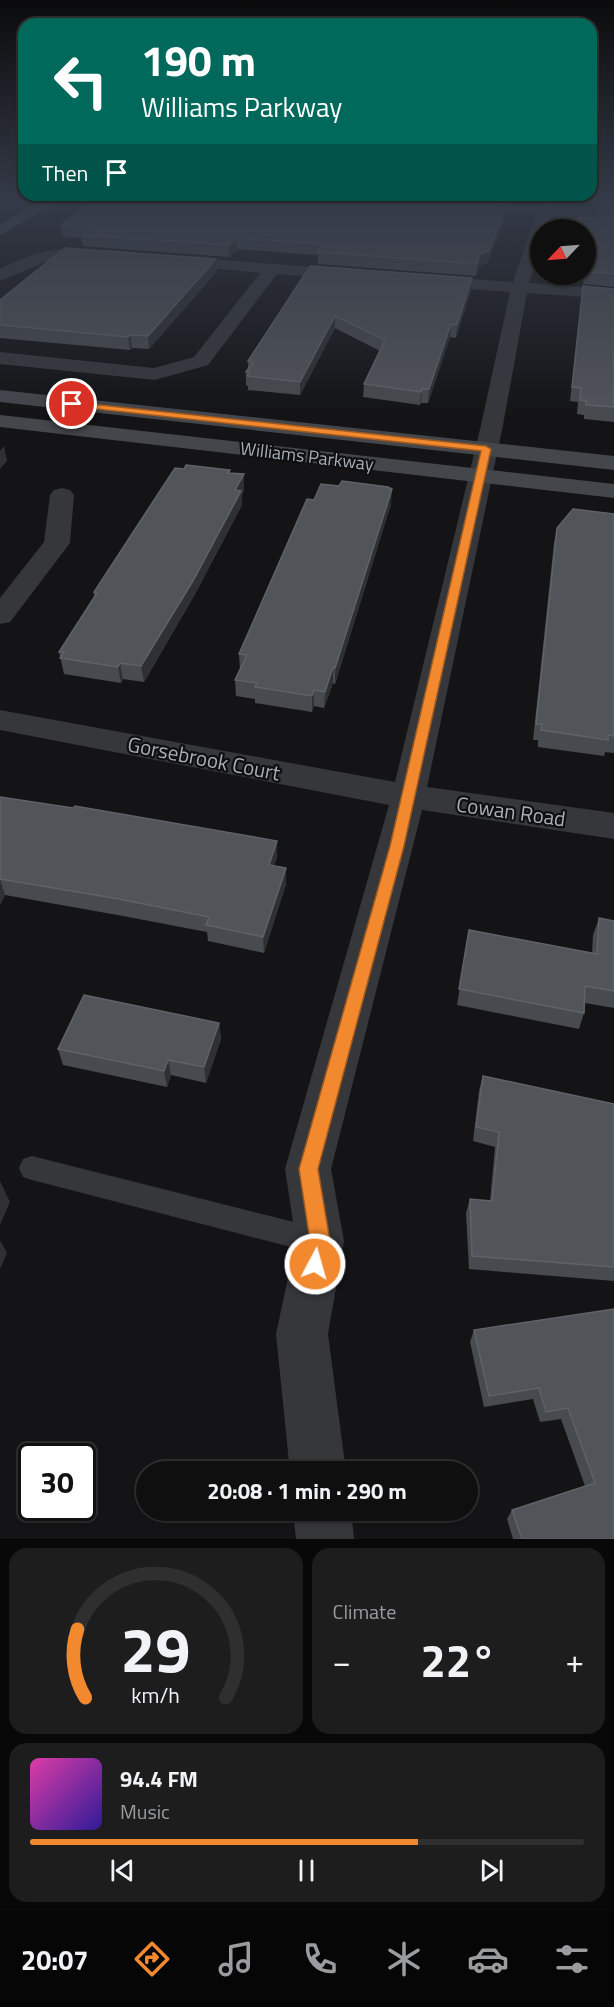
<!DOCTYPE html>
<html lang="en">
<head>
<meta charset="utf-8">
<style>
  body { margin:0; font-family:"Titillium Web",sans-serif; background:#1d1d1e; color:#f1f3f6; height:100vh; display:flex; flex-direction:column; font-size:22px; white-space:nowrap }
  * { box-sizing:border-box; margin:0 }
  p { font-size:20px; color:#9b9c9f }
  .icon { flex:none; width:33px; height:33px; fill:none; stroke:currentColor; stroke-width:2; stroke-linecap:round; stroke-linejoin:round }
  .map { position:relative; height:1539px; overflow:hidden }
  .side { display:flex; flex-direction:column; gap:9px; padding:9px; background:#080809; flex:1 }
  .side>* { flex:none }
  .hud { position:absolute; left:18px; top:18px; width:579px; height:183px; border-radius:18px; box-shadow:0 2px 4px #0004,0 0 0 2px #2f2f30; background:#00695c; color:#fff; overflow:hidden }
  .needle { width:39px; rotate:245deg }
  .buttons { position:absolute; left:530px; top:219px; display:grid; gap:12px }
  .buttons a { display:grid; place-items:center; width:66px; height:66px; border-radius:50%; background:#0f0f10; box-shadow:0 2px 4px #0004,0 0 0 2px #2f2f30; font-size:30px }
  .speed { position:absolute; left:18px; top:1443px; display:flex; gap:12px; font-size:30px; font-weight:700; text-align:center }
  .speed>* { display:grid; place-content:center; width:78px; height:78px; border-radius:50%; background:#0f0f10; box-shadow:0 2px 4px #0004,0 0 0 2px #2f2f30; line-height:1 }
  .speed .limit { border:3px solid #111; border-radius:9px; background:#fff; color:#111 }
  .pin { position:absolute; display:grid; place-items:center; width:51px; height:51px; color:#fff; margin:-26px; border:3px solid #fff; border-radius:50%; box-shadow:0 2px 6px #0007 }
  .me { position:absolute; width:66px; margin:-33px; rotate:6deg; stroke-linejoin:round; filter:drop-shadow(0 0 4px #0008) }
  .turn { display:flex; align-items:center; gap:21px; height:126px; padding:0 24px; font-size:27px }
  .turn .icon { width:78px; height:78px; stroke-width:2.5 }
  .turn b { display:block; font-size:42px; line-height:51px }
  .then { display:flex; align-items:center; height:57px; padding:0 24px; background:#0003; gap:12px; font-size:22px }
  .big { font-size:45px; font-weight:700; line-height:1.1 }
  .side .card { flex:1; display:flex; flex-direction:column; justify-content:center; gap:9px; min-width:0; padding:0 21px; border-radius:18px; background:#1d1d1e }
  .side .dial { align-items:center; gap:0 }
  .dial svg { height:156px; overflow:visible; fill:none; stroke:#2f2f30; stroke-width:7; stroke-linecap:round; text-anchor:middle }
  .dial text { fill:#f1f3f6; stroke:none }
  .song { display:flex; align-items:center; gap:18px }
  .cover { width:72px; height:72px; border-radius:9px; background:linear-gradient(135deg,hsl(320 70% 55%),hsl(250 70% 35%)) }
  .played { height:6px; border-radius:3px; background:linear-gradient(90deg,#f3892f 70%,#2f2f30 70%) }
  .keys { display:flex; justify-content:space-around; direction:ltr }
  .heat { display:flex; justify-content:space-between; align-items:center; font-size:33px; direction:ltr }
  .side .tiles { flex:1; display:grid; gap:9px; grid-template-columns:1fr 1fr }
  .card:last-child { grid-column:span 2 }
  .trip { position:absolute; left:136px; top:1461px; width:342px; height:60px; border-radius:30px; background:#0f0f10; box-shadow:0 2px 4px #0004,0 0 0 2px #2f2f30; font-weight:700; line-height:60px; text-align:center }
  .dock { display:flex; height:96px; justify-content:space-around; align-items:center; background:#060606; color:#9b9c9f }
  .dock .icon { width:42px; height:42px }
  .dock .active { color:#f3892f }
  .dock b { font-size:27px; color:#f1f3f6 }
  .map>svg:first-child { display:block }
</style>
</head>
<body>
<div class="map">
<svg width="614" height="1539" viewBox="0 0 614 1539">
  <rect width="100%" height="100%" fill="#141416"/>
  <g fill="none" stroke-linecap="round" stroke-linejoin="round">
    <!-- lane -->
    <polygon fill="#35373b" fill-rule="evenodd" points="32,1156 318,1228 327,1232 331,1241 327,1250 318,1254 32,1180 23,1177 19,1168 23,1159"/>
    <!-- street -->
    <g fill="#35373b" fill-rule="evenodd">
      <polygon points="546,200 561,200 555,208 614,212 614,220 551,216 546,230 540,230 540,249 529,283 614,289 614,299 527,293 503,425 427,787 614,813 614,839 422,810 331,1169 344,1241 328,1334 346,1472 290,1472 276,1334 296,1241 285,1169 389,805 0,730 0,710 395,782 481,425 510,292 427,286 419,281 427,276 513,282 536,215 461,210 454,206 461,202 541,207"/>
      <path d="M 61,249 L 104,251 L 112,256 L 104,261 L 50,260 L 0,281 L 0,269 C 20,258 39,252 61,249 Z"/>
      <polygon points="173,256 349,270 357,275 349,280 277,274 208,365 162,378 155,380 0,364 0,352 154,368 194,357 260,273 167,264 165,261"/>
      <polygon points="62,488 70,490 74,495 70,543 10,622 0,624 0,598 44,542 50,495 54,490"/>
      <polygon points="293,1510 351,1510 354,1539 296,1539"/>
    </g>
    <!-- secondary -->
    <g fill="#43464b" fill-rule="evenodd">
      <polygon points="0,390 614,456 614,470 0,402"/>
      <polygon points="0,415 614,484 614,498 0,427"/>
    </g>
    <!-- primary -->
    <polygon fill="#51555a" fill-rule="evenodd" points="43,200 61,200 0,235 0,224"/>
  </g>
  <!-- wall -->
  <g fill="#474a4e">
    <polygon points="470,200 511,200 510,203"/>
    <polygon points="599,200 614,200 614,287 583,284 584,276 576,274 585,274 585,230 597,218 599,210 608,210 598,209"/>
    <polygon points="507,204 506,215 487,263 479,266 476,276 318,264 318,255 237,249 229,257 83,246 81,238 63,237 61,225"/>
    <polygon points="216,259 217,271 149,349 132,348 130,350 0,338 0,300"/>
    <polygon points="310,266 472,278 471,290 456,338 450,337 428,403 421,403 420,405 363,397 364,384 380,351 335,328 300,395 248,390 248,386 246,385 246,372 248,368 248,361"/>
    <polygon points="583,286 614,289 614,422 584,419 584,415 577,414 578,402 570,401"/>
    <polygon points="184,469 230,470 230,473 244,489 242,495 242,505 194,596 144,682 123,679 121,683 64,674 59,652 94,597 94,592"/>
    <polygon points="391,504 335,684 333,683 324,708 314,706 312,712 255,703 255,699 236,696 235,680 240,670 239,654"/>
    <polygon points="614,514 614,753 605,752 604,756 538,747 538,740 533,740 554,543 557,528"/>
    <polygon points="0,797 277,857 274,866 286,868 286,884 264,953 208,941 207,932 123,916 5,895 0,905"/>
    <polygon points="599,918 614,921 614,1008 585,1003 584,1013 579,1029 457,1005 469,930 592,953 593,935"/>
    <polygon points="219,1023 221,1039 206,1083 171,1075 167,1087 63,1065 58,1049"/>
    <polygon points="483,1076 614,1104 614,1281 469,1269 466,1213 470,1199 490,1201 495,1147 473,1141 479,1091"/>
    <polygon points="614,1309 614,1539 513,1539 507,1519 512,1510 585,1486 561,1419 540,1422 533,1399 484,1407 470,1342 474,1330"/>
  </g>
  <!-- shaded-wall -->
  <g fill="#2e3033">
    <polygon points="507,204 506,215 487,263 479,266 476,276 477,264 480,254"/>
    <polygon points="236,238 237,249 229,257 229,245"/>
    <polygon points="216,259 217,271 149,349 148,336"/>
    <polygon points="472,278 471,290 456,338 457,325"/>
    <polygon points="335,316 335,328 300,395 300,382"/>
    <polygon points="451,324 450,337 428,403 429,389"/>
    <polygon points="130,335 132,348 130,350 128,337"/>
    <polygon points="422,389 421,403 420,405 421,392"/>
    <polygon points="4,446 7,461 0,469 0,451"/>
    <polygon points="244,474 244,489 242,495 242,505 194,596 144,682 141,666"/>
    <polygon points="392,489 391,504 335,684 335,668"/>
    <polygon points="120,663 123,679 121,683 118,667"/>
    <polygon points="333,667 333,683 324,708 325,692"/>
    <polygon points="314,690 314,706 312,712 312,696"/>
    <polygon points="277,841 277,857 269,882 269,865"/>
    <polygon points="286,868 286,884 264,953 263,937"/>
    <polygon points="0,879 5,895 0,905"/>
    <polygon points="219,1023 221,1039 206,1083 204,1067"/>
    <polygon points="168,1060 171,1075 167,1087 164,1071"/>
    <polygon points="0,1181 10,1202 0,1225"/>
    <polygon points="0,1240 7,1253 0,1269"/>
  </g>
  <!-- building -->
  <g fill="#515459" stroke="#5f6268" stroke-width="1.5">
    <polygon points="94,200 442,200 507,204 489,251 480,254 477,264 318,252 322,246 320,244 236,238 229,245 81,235 90,227 61,225"/>
    <polygon points="614,209 614,274 585,272 586,264 585,264 585,230 576,230 578,217 598,219 599,210"/>
    <polygon points="65,248 216,259 148,336 130,335 128,337 0,325 0,300"/>
    <polygon points="310,266 472,278 457,325 451,324 429,389 422,389 421,392 364,384 385,340 335,316 300,382 247,376 250,372 246,372 253,362 248,361"/>
    <polygon points="583,286 614,289 614,407 586,405 586,401 580,400 581,388 572,387"/>
    <polygon points="186,465 230,470 228,473 244,474 235,490 241,491 193,581 141,666 120,663 118,667 60,658 64,652 59,652 97,593 94,592 175,468 184,469"/>
    <polygon points="342,481 388,487 392,489 335,668 333,667 325,692 314,690 312,696 255,687 257,683 235,680 247,655 239,654 307,499 314,500 321,484 339,486"/>
    <polygon points="573,509 614,514 614,736 608,735 608,740 541,730 542,724 536,724 557,528"/>
    <polygon points="0,797 73,808 75,806 277,841 269,865 286,868 263,937 206,925 209,917 119,899 0,879"/>
    <polygon points="599,918 614,921 614,991 585,986 584,1013 459,989 469,930 597,954"/>
    <polygon points="84,995 219,1023 204,1067 168,1060 164,1071 58,1049"/>
    <polygon points="483,1076 614,1104 614,1267 472,1256 470,1199 492,1201 499,1132 476,1127"/>
    <polygon points="614,1309 614,1539 522,1539 512,1510 595,1483 568,1408 546,1412 539,1388 489,1396 474,1330"/>
  </g>
  <!-- sky -->
  <linearGradient id="sky" x2="0" y2="1"><stop stop-color="#0b0b0c"/><stop offset="0.48" stop-color="#343a47"/><stop offset="1" stop-color="#343a47" stop-opacity="0"/></linearGradient>
  <rect width="614" height="416" fill="url(#sky)"/>
  <!-- route -->
  <polygon fill="#f3892f" stroke="#9e591f" stroke-width="1.5" points="72,402 486,446 491,449 404,846 318,1169 330,1241 323,1272 315,1275 308,1272 305,1264 310,1241 299,1169 390,846 481,451 69,406"/>
  <g text-anchor="middle" dominant-baseline="central" stroke-width="4.5" stroke-linejoin="round" paint-order="stroke">
    <!-- far-street labels -->
    <g font-size="18" fill="#a6aeb6" stroke="#0f0f11">
      <text transform="translate(307 456) rotate(7)">Williams Parkway</text>
    </g>
    <!-- street labels -->
    <g font-size="21" fill="#a6aeb6" stroke="#0f0f11">
      <text transform="translate(204 758) rotate(11)">Gorsebrook Court</text>
      <text transform="translate(511 811) rotate(8)">Cowan Road</text>
    </g>
  </g>
</svg>
<div class="buttons">
<a><svg class="needle" viewBox="-14 -14 28 28"><path d="M0-13l5 13h-10z" fill="#e53935"/><path d="M0 13l5-13h-10z" fill="#9b9c9f"/></svg></a>
</div>
<div class="speed"><div class="limit">30</div></div>
<div class="pin" style="left:72px;top:404px;background:#d93025"><svg class="icon" aria-label="arrive" viewBox="0 0 24 24"><path d="M6 21V4h12l-3 4 3 4H6"/></svg></div>
<svg class="me" style="left:315px;top:1264px" viewBox="-20 -20 40 40"><circle r="17" fill="#f3892f" stroke="#fff" stroke-width="3"/><path d="M0-11L8 9 0 5-8 9z" fill="#fff"/></svg>
<div class="trip">20:08 · 1 min · 290 m</div>
<div class="hud">
<div class="turn"><svg class="icon" aria-label="left" viewBox="0 0 24 24"><path d="M17 20v-9H6M10 6l-5 5 5 5"/></svg><div><b>190 m</b>Williams Parkway</div></div>
<div class="then">Then<svg class="icon" aria-label="arrive" viewBox="0 0 24 24"><path d="M6 21V4h12l-3 4 3 4H6"/></svg></div>
</div>
</div>
<section class="side">
<div class="tiles">
<div class="card dial"><svg viewBox="0 0 100 80">
<path d="M14 69A42 42 0 1 1 86 69"/>
<path d="M14 69A42 42 0 0 1 10 34" stroke="#f3892f"/>
<text x="50" y="56" font-size="32" font-weight="700">29</text>
<text x="50" y="72" font-size="11">km/h</text>
</svg></div>
<div class="card"><p>Climate</p>
<div class="heat"><a>−</a><b class="big">22°</b><a>+</a></div>
</div>
<div class="card">
<div class="song"><i class="cover"></i><div><b>94.4 FM</b><p>Music</p></div></div>
<div class="played"></div>
<div class="keys"><svg class="icon" aria-label="previous" viewBox="0 0 24 24"><path d="M18 5L8 12l10 7zM5 5v14"/></svg><svg class="icon" aria-label="pause" viewBox="0 0 24 24"><path d="M8 5v14M16 5v14"/></svg><svg class="icon" aria-label="next" viewBox="0 0 24 24"><path d="M6 5l10 7-10 7zM19 5v14"/></svg></div>
</div>
</div>
</section>
<nav class="dock">
<b>20:07</b>
<svg class="icon active" aria-label="directions" viewBox="0 0 24 24"><path d="M12 3l9 9-9 9-9-9zM9 14v-3h6M13 9l2 2-2 2"/></svg>
<svg class="icon" aria-label="music" viewBox="0 0 24 24"><path d="M9 18V5l10-2v13"/><circle cx="6" cy="18" r="3"/><circle cx="16" cy="16" r="3"/></svg>
<svg class="icon" aria-label="phone" viewBox="0 0 24 24"><path d="M5 4h4l2 5-3 2q2 4 5 5l2-3 5 2v4C11 20 4 13 5 4z"/></svg>
<svg class="icon" aria-label="climate" viewBox="0 0 24 24"><path d="M12 3v18M4 7l16 10M4 17L20 7"/></svg>
<svg class="icon" aria-label="car" viewBox="0 0 24 24"><path d="M5 17H2v-5l4-1 3-4h7l3 4 3 1v5h-3M9 17h6M6 11h13"/><circle cx="7" cy="17" r="2"/><circle cx="17" cy="17" r="2"/></svg>
<svg class="icon" aria-label="filters" viewBox="0 0 24 24"><path d="M4 7h16M4 17h16"/><circle cx="9" cy="7" r="2"/><circle cx="15" cy="17" r="2"/></svg>
</nav>
</body>
</html>
